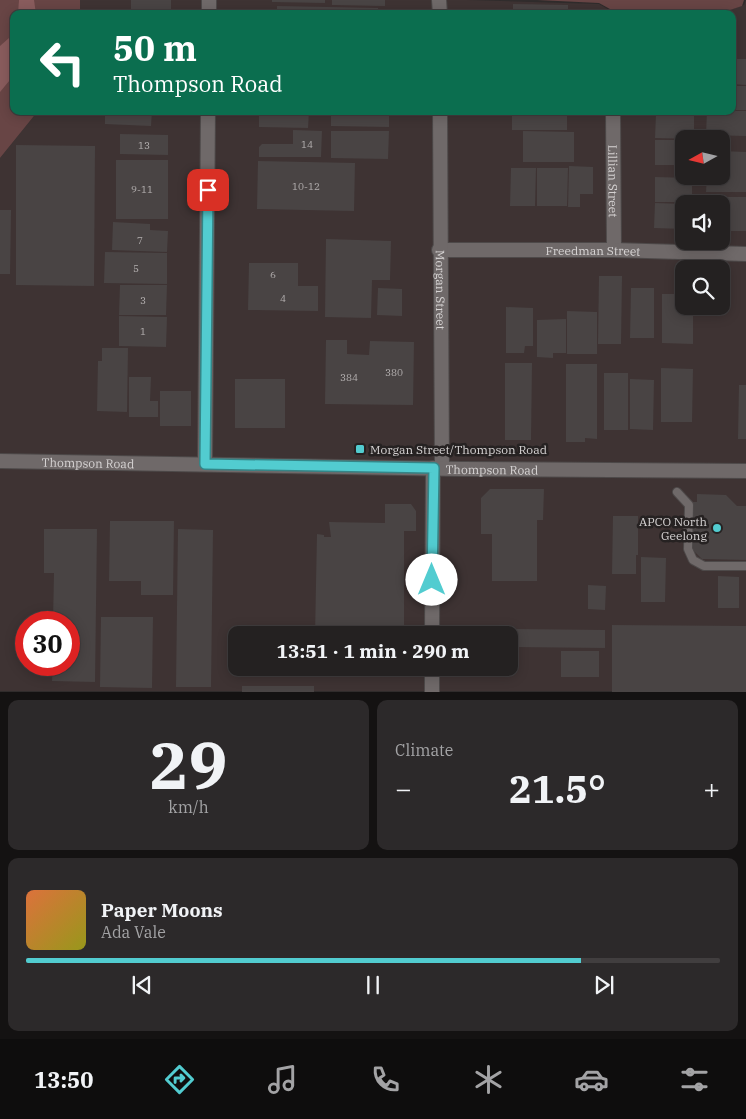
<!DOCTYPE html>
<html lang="en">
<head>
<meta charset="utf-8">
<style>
  body { margin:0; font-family:"IBM Plex Serif",serif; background:#2c292a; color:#f1f3f6; height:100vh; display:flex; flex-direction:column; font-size:19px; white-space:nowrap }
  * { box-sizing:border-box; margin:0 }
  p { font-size:16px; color:#a3a3a5 }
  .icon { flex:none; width:28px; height:28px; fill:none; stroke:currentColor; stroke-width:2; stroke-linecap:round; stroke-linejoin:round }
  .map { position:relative; height:692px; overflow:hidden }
  .details { display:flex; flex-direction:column; gap:8px; padding:8px; background:#141212; flex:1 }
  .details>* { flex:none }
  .hud { position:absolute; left:10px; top:10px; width:726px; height:105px; border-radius:10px; box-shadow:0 2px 12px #0003,0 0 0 1px #413e3f; background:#0b6e4f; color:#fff; overflow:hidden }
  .needle { width:32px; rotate:262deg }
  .fabs { position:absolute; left:675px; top:130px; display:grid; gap:10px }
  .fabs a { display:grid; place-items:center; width:55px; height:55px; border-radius:10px; background:#242121; box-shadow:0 2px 12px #0003,0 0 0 1px #413e3f; font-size:25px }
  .speed { position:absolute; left:15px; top:611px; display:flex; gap:10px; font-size:25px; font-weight:700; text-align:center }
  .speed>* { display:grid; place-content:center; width:65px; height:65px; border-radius:50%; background:#242121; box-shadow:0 2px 12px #0003,0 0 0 1px #413e3f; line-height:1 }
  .speed .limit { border:8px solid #d22; background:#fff; color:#111 }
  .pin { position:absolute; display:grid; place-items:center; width:42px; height:42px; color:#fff; margin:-21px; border-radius:10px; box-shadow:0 2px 8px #0006 }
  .me { position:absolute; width:55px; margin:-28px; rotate:0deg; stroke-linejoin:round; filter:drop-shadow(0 0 4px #0008) }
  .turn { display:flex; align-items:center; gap:18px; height:105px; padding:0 20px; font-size:22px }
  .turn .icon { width:65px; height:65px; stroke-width:2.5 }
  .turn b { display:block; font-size:35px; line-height:42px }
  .big { font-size:38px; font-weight:800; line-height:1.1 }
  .details .tile { flex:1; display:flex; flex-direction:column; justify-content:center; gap:8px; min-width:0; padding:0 18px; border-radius:10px; background:#2c292a }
  .details .dial { align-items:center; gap:0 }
  .dial b { font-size:65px; line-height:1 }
  .song { display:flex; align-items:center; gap:15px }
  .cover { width:60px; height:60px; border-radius:8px; background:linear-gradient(135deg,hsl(20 70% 55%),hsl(60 70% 35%)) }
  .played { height:5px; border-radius:2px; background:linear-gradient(90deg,#52ccd0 80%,#413e3f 80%) }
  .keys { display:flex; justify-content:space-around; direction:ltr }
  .heat { display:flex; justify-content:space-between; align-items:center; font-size:28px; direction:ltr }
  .details .tiles { flex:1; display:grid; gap:8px; grid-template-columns:1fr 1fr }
  .tile:last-child { grid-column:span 2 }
  .trip { position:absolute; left:228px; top:626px; width:290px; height:50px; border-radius:10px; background:#242121; box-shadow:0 2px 12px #0003,0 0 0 1px #413e3f; font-weight:800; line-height:50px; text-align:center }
  .tab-bar { display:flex; height:80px; justify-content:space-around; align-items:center; background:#0e0d0d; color:#a3a3a5 }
  .tab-bar .icon { width:35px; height:35px }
  .tab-bar .active { color:#52ccd0 }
  .tab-bar b { font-size:22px; color:#f1f3f6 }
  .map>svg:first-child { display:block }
</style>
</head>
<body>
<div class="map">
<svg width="746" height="692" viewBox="0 0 746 692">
  <rect width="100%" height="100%" fill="#302c2c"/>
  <!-- built -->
  <g fill="#3e3333" fill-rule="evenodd">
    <polygon points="80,0 467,0 599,4 616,14 80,14"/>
    <path d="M 746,0 L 746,691 L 0,691 L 0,158 L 38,111 L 732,111 L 732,14 L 717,14 L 744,5 ZM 684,139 L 721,139 L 721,176 L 684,176 ZM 684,204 L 721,204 L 721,241 L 684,241 ZM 684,269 L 721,269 L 721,306 L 684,306 ZM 26,622 L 69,622 L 69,665 L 26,665 ZM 236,635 L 509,635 L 509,668 L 236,668 Z"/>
  </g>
  <!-- green -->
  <g fill="#684545">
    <polygon points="0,0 80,0 80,14 14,14 14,111 38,111 0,158"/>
    <polygon points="537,0 744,0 742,6 718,14 619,14 599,3"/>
  </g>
  <!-- water -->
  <g fill="#895c5d">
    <polygon points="19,0 34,0 36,14 18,14"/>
    <polygon points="14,30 14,75 0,92 0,46 9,38"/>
  </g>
  <!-- building -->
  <g fill="#494444">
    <rect x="131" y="0" width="40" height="14"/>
    <polygon points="272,0 325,0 325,3 272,2"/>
    <polygon points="332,0 385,0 385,6 332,5"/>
    <polygon points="513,4 568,5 568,14 513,14"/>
    <polygon points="277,6 378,8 378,14 277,14"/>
    <polygon points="732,59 746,59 746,85 732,84"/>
    <rect x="732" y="86" width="14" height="24"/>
    <polygon points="105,111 152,111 151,126 105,124"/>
    <polygon points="259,111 309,111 308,128 259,127"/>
    <polygon points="331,111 389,111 389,127 331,126"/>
    <rect x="512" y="111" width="55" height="19"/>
    <polygon points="707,111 746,111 746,136 706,135"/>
    <polygon points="656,114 694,114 694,139 655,138"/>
    <polygon points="293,130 322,131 321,157 259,157 259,147 262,144 293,144"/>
    <polygon points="331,131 389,131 388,159 331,158"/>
    <polygon points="523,131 574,132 574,162 523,162"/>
    <polygon points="120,134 168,135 168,155 120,154"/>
    <rect x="655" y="140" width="29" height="25"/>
    <polygon points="16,145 95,146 94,286 16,285"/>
    <polygon points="721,151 746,152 746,192 706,192 707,176 721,176"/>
    <rect x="116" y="160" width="52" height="59"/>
    <polygon points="258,161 355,163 354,211 257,209"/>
    <polygon points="569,166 593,167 593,194 580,194 580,207 568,207"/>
    <polygon points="511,168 536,168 535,206 510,206"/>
    <polygon points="537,168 568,168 567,206 537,206"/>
    <polygon points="655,177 692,178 692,202 655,202"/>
    <polygon points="718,197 746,197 746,231 721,231 721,204 718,204"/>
    <polygon points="655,203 684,204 684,229 654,228"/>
    <polygon points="0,210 11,210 10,274 0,274"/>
    <polygon points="113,222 150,224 150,230 168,231 167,252 112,250"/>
    <polygon points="326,239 391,241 390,280 372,280 371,318 325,317"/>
    <polygon points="105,252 167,253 167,284 104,283"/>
    <polygon points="249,263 298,263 298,286 318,286 318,311 248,310"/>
    <polygon points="599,276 622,276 621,344 598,344"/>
    <polygon points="120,285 167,285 166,315 119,315"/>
    <polygon points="378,288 402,289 402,316 377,315"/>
    <polygon points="631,288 654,288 654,338 630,338"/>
    <polygon points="662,294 684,294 684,306 693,306 693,344 662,343"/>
    <polygon points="506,307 533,308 533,346 525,346 524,353 506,353"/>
    <polygon points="567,311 597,312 597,354 567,354"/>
    <polygon points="119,316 167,317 166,347 119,346"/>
    <polygon points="566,319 566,353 553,353 553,358 537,357 537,320"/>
    <polygon points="326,340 347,340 347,354 369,355 370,341 414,342 413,405 325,404"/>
    <polygon points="102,348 128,348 127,412 97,411 98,361 102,361"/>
    <polygon points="505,363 532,363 531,440 505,440"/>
    <polygon points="566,364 597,364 597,439 585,438 585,442 566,442"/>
    <polygon points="661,368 693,369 692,422 661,422"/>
    <rect x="604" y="373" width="24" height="57"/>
    <polygon points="129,377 151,377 150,401 158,401 158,417 129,417"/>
    <rect x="235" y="379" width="50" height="49"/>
    <polygon points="630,379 654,380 653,430 630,429"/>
    <polygon points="739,385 746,385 746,439 738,439"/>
    <rect x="160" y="391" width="31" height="35"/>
    <polygon points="490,489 544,489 543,520 537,520 537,581 492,581 492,534 481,534 481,498"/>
    <polygon points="697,494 726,495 737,506 746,506 746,560 702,559 692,549 693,502 697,502"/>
    <polygon points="385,504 411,504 416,511 416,531 404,531 404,628 395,628 395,635 315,635 317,534 324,535 324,537 331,537 329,522 385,523"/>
    <polygon points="613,516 638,516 638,555 636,555 636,574 612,574"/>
    <polygon points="110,521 174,521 173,595 141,595 141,581 109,581"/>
    <polygon points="44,529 97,529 95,682 52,681 53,665 69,665 69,622 53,622 54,573 44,573"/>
    <polygon points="178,529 213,530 211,687 176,687"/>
    <polygon points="641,557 666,558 665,602 641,602"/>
    <polygon points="718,576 739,577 739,608 718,608"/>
    <polygon points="588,585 606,586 605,610 588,609"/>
    <polygon points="101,617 153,617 152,688 100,687"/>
    <polygon points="612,625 746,626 746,692 612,692"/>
    <polygon points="514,629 605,630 605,648 514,647"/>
    <rect x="561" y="651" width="38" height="26"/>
    <rect x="242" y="686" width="72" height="6"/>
  </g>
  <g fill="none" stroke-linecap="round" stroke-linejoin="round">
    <defs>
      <polyline id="service" points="677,492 689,505 688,549 693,560 704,566 746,566"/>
      <g id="minor">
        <polyline points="209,14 209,0"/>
        <path id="s1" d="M 613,111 L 614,250"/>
        <path id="s2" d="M 439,250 L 614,250 L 746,254"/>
        <polyline points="205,464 208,111"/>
        <polyline points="432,635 433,468"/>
        <polyline points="432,692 432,668"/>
      </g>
      <g id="secondary">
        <polyline points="439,0 440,14"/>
        <path id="s3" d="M 440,111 L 442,468"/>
        <path id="s4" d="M 0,461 L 462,469 L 746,471"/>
      </g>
    </defs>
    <!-- service casing -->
    <use href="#service" stroke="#4d4949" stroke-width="10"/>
    <!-- minor casing -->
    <use href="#minor" stroke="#4d4949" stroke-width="16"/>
    <!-- secondary casing -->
    <use href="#secondary" stroke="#4d4949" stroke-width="16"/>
    <!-- service -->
    <use href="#service" stroke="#6f6969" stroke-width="8"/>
    <!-- minor -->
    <use href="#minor" stroke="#6f6969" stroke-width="14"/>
    <!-- secondary -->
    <use href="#secondary" stroke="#6f6969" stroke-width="14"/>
  </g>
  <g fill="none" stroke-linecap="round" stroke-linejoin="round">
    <defs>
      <polyline id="route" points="208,190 205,464 434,468 432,580"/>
    </defs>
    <!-- route casing -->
    <use href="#route" stroke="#358587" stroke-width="12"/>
    <!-- route -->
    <use href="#route" stroke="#52ccd0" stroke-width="9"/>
  </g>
  <!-- markers -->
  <g fill="#52ccd0" stroke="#262222" stroke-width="2">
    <rect x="355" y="444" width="10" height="10" rx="2.5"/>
    <circle cx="717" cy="528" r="5"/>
  </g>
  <g text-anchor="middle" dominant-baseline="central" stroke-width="5" stroke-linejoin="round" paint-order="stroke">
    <!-- number labels -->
    <g font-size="10" fill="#b3afaf">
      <text x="307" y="144">14</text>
      <text x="144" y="145">13</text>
      <text x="306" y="186">10-12</text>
      <text x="142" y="189">9-11</text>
      <text x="140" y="240">7</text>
      <text x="136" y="268">5</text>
      <text x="273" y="274">6</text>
      <text x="283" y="298">4</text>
      <text x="143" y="300">3</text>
      <text x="143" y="331">1</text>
      <text x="394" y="372">380</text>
      <text x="349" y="377">384</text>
    </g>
    <!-- street labels -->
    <g font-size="12" fill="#d6d3d3" stroke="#262222">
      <text stroke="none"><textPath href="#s1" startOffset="70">Lillian Street</textPath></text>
      <text stroke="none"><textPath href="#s2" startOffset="154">Freedman Street</textPath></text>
      <text stroke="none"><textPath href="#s3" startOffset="179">Morgan Street</textPath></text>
      <text stroke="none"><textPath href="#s4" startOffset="88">Thompson Road</textPath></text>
      <text stroke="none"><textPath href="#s4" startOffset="492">Thompson Road</textPath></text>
    </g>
    <!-- poi labels -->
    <g font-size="12" fill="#d6d3d3" stroke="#262222" text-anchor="start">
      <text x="370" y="449">Morgan Street/Thompson Road</text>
      <text x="707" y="521" text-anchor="end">APCO North<tspan x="707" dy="14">Geelong</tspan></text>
    </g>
  </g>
</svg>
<div class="fabs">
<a><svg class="needle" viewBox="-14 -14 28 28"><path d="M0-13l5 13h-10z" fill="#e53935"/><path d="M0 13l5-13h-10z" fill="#a3a3a5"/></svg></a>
<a><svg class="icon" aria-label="sound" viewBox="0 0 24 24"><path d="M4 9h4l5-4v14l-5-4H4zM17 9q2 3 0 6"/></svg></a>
<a><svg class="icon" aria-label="search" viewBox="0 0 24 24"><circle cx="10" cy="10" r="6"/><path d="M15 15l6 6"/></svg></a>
</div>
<div class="speed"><div class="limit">30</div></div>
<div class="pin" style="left:208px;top:190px;background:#d93025"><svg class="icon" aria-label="arrive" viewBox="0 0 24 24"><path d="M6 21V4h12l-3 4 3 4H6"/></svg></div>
<svg class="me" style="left:432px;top:580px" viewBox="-20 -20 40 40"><circle r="19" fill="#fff"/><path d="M0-13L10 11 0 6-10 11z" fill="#52ccd0"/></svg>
<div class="trip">13:51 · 1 min · 290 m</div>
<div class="hud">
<div class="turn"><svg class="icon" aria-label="left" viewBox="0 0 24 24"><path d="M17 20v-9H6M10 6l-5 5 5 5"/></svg><div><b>50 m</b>Thompson Road</div></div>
</div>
</div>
<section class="details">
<div class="tiles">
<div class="tile dial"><b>29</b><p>km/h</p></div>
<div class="tile"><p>Climate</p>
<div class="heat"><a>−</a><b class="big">21.5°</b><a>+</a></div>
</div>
<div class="tile">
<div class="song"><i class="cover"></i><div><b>Paper Moons</b><p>Ada Vale</p></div></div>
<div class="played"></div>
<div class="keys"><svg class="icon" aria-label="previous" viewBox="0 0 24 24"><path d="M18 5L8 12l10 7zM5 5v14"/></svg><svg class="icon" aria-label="pause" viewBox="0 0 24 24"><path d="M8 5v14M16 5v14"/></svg><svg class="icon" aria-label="next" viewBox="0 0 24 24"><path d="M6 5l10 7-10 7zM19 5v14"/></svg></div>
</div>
</div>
</section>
<nav class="tab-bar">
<b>13:50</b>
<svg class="icon active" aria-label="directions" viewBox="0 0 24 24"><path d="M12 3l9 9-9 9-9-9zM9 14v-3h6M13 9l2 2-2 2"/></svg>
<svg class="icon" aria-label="music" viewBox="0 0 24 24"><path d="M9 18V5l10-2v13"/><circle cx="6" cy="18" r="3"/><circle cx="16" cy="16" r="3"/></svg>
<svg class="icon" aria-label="phone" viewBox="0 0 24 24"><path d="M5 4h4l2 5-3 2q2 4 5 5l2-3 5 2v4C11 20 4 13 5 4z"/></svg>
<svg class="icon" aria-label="climate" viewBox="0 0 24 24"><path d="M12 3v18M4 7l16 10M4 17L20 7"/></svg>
<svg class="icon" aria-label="car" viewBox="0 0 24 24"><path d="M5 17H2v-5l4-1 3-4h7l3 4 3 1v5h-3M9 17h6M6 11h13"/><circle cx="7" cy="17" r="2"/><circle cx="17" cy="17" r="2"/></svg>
<svg class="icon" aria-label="filters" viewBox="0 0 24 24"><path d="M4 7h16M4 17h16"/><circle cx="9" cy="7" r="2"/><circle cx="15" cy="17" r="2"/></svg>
</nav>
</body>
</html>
